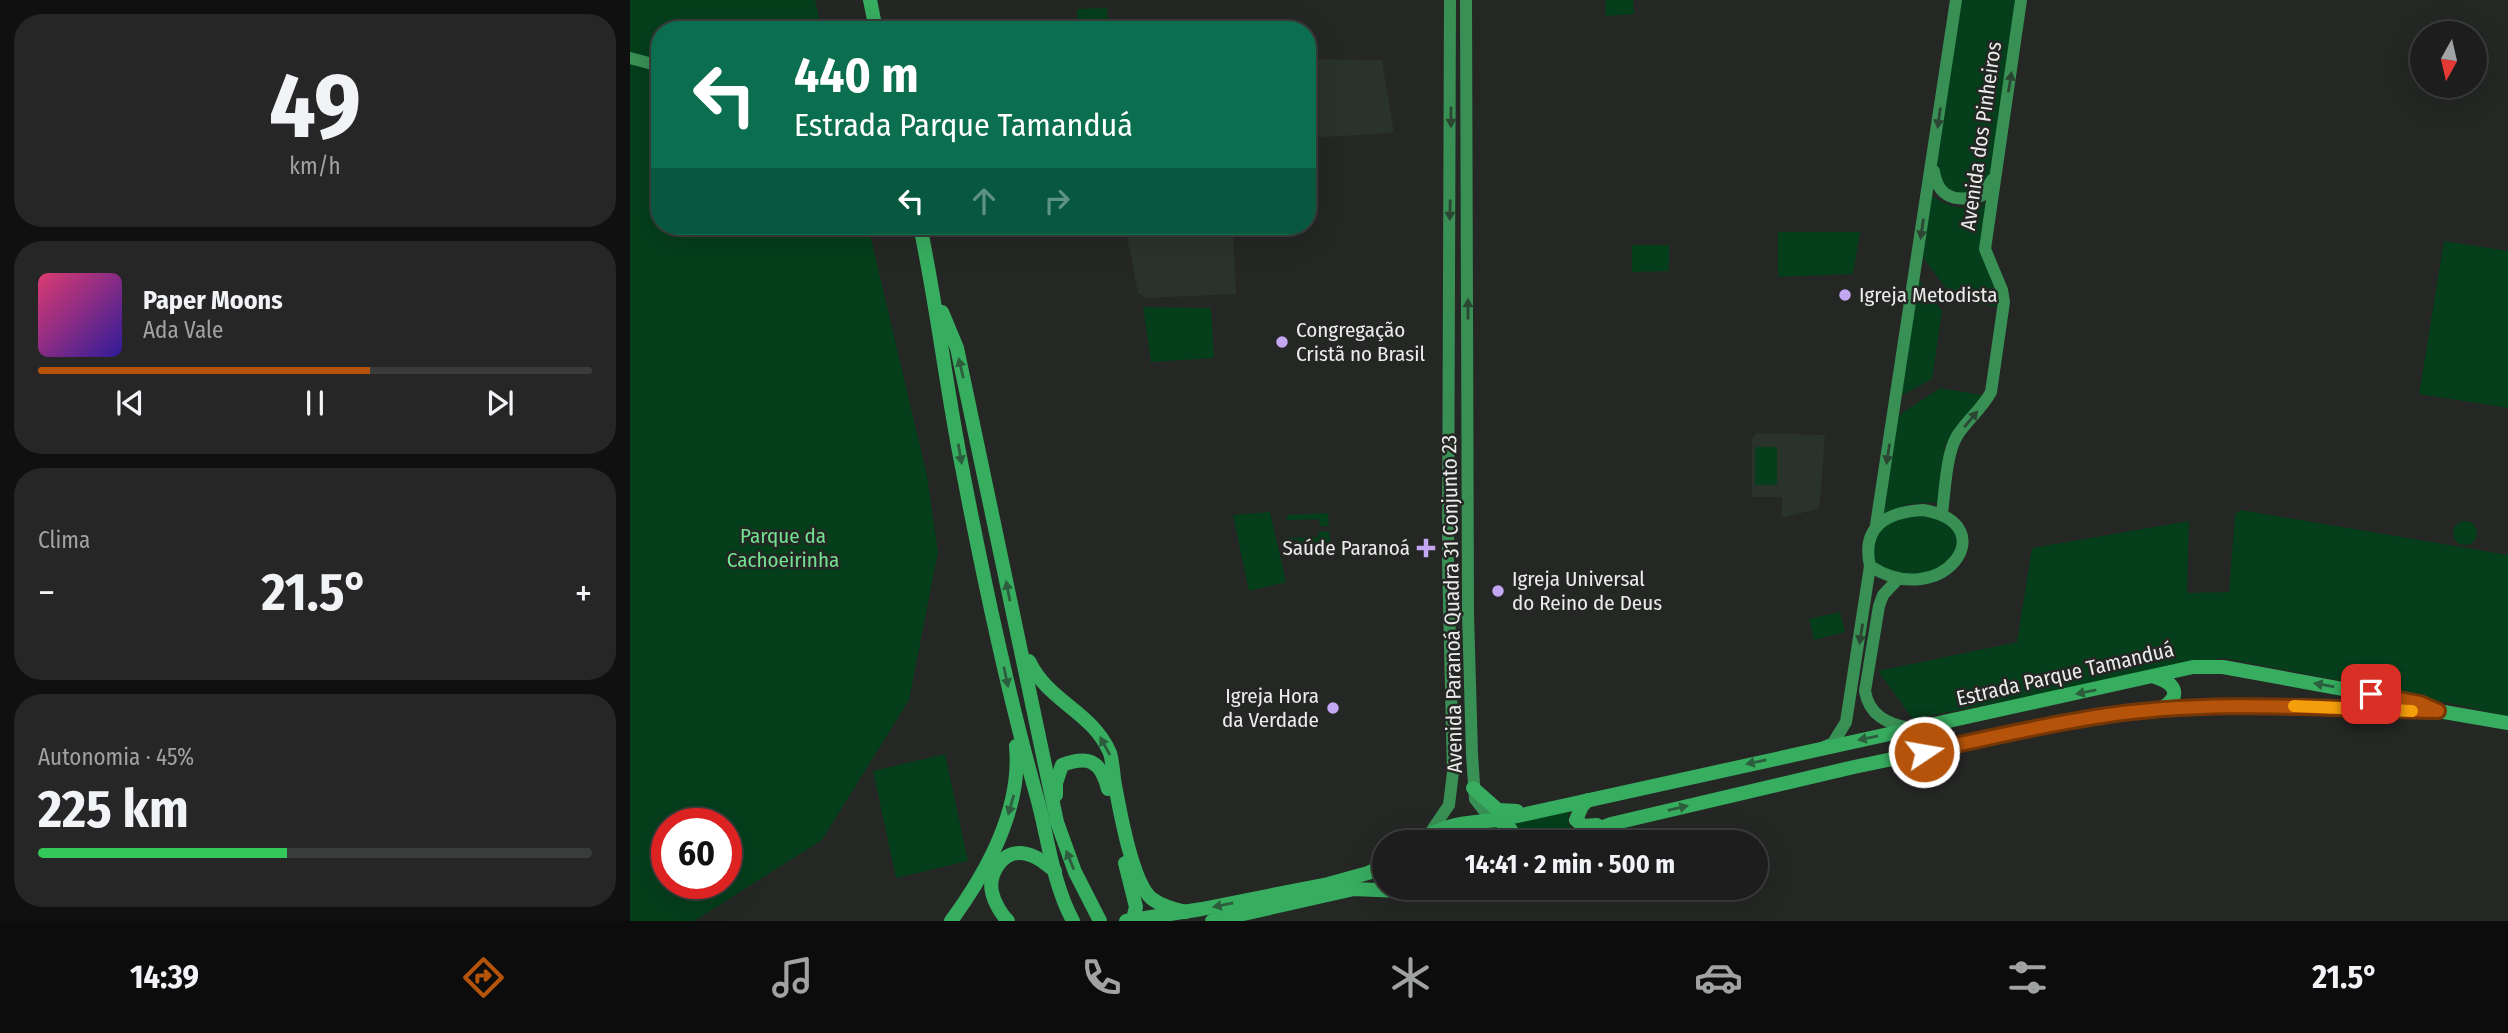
<!DOCTYPE html>
<html lang="pt">
<head>
<meta charset="utf-8">
<style>
  body { margin:0; font-family:"Fira Sans Condensed",sans-serif; background:#252625; color:#f1f3f6; height:100vh; display:flex; flex-direction:column; font-size:26px; white-space:nowrap }
  * { box-sizing:border-box; margin:0 }
  p { font-size:23px; color:#a0a2a3 }
  .icon { flex:none; width:38px; height:38px; fill:none; stroke:currentColor; stroke-width:2; stroke-linecap:round; stroke-linejoin:round }
  .map { position:relative; flex:1; overflow:hidden }
  .drawer { display:flex; flex-direction:column; gap:14px; padding:14px; background:#0f100f; width:630px }
  .drawer>* { flex:none }
  .top-card { position:absolute; left:21px; top:21px; width:665px; height:214px; border-radius:28px; box-shadow:0 7px 28px #0002,0 0 0 2px #3a3b3b; background:#0b6e4f; color:#fff; overflow:hidden }
  .needle { width:46px; rotate:188deg }
  .tools { position:absolute; left:1780px; top:21px; display:grid; gap:14px }
  .tools a { display:grid; place-items:center; width:77px; height:77px; border-radius:50%; background:#1c1d1c; box-shadow:0 7px 28px #0002,0 0 0 2px #3a3b3b; font-size:35px }
  .speed { position:absolute; left:21px; top:808px; display:flex; gap:14px; font-size:35px; font-weight:700; text-align:center }
  .speed>* { display:grid; place-content:center; width:91px; height:91px; border-radius:50%; background:#1c1d1c; box-shadow:0 7px 28px #0002,0 0 0 2px #3a3b3b; line-height:1 }
  .speed .limit { border:10px solid #d22; background:#fff; color:#111 }
  .pin { position:absolute; display:grid; place-items:center; width:60px; height:60px; color:#fff; margin:-30px; border-radius:14px; box-shadow:0 4px 10px #0006 }
  .me { position:absolute; width:77px; margin:-38px; rotate:78deg; stroke-linejoin:round; filter:drop-shadow(0 0 5px #0008) }
  .turn { display:flex; align-items:center; gap:24px; height:147px; padding:0 28px; font-size:32px }
  .turn .icon { width:91px; height:91px; stroke-width:2.5 }
  .turn b { display:block; font-size:49px; line-height:60px }
  .lanes { display:flex; align-items:center; height:66px; padding:0 28px; background:#0003; justify-content:center; gap:35px; direction:ltr }
  .lanes .off { opacity:.35 }
  .big { font-size:52px; font-weight:700; line-height:1.1 }
  .drawer .widget { flex:1; display:flex; flex-direction:column; justify-content:center; gap:10px; min-width:0; padding:0 24px; border-radius:28px; background:#252625 }
  .drawer .dial { align-items:center; gap:0 }
  .dial b { font-size:91px; line-height:1 }
  .song { display:flex; align-items:center; gap:21px }
  .cover { width:84px; height:84px; border-radius:10px; background:linear-gradient(135deg,hsl(340 70% 55%),hsl(250 70% 35%)) }
  .played { height:7px; border-radius:4px; background:linear-gradient(90deg,#b45309 60%,#3a3b3b 60%) }
  .keys { display:flex; justify-content:space-around; direction:ltr }
  .heat { display:flex; justify-content:space-between; align-items:center; font-size:38px; direction:ltr }
  .charge { height:10px; border-radius:5px; background:linear-gradient(90deg,#34c759 45%,#3a3b3b 0) }
  .trip { position:absolute; left:742px; top:830px; width:396px; height:70px; border-radius:35px; background:#1c1d1c; box-shadow:0 7px 28px #0002,0 0 0 2px #3a3b3b; font-weight:700; line-height:70px; text-align:center }
  .menu { display:flex; height:112px; justify-content:space-around; align-items:center; background:#0b0c0b; color:#a0a2a3 }
  .menu .icon { width:49px; height:49px }
  .menu .selected { color:#b45309 }
  .menu b { font-size:32px; color:#f1f3f6 }
  main { display:flex; flex:1; min-height:0 }
  .map>svg:first-child { display:block }
</style>
</head>
<body>
<main>
<section class="drawer">
<div class="widget dial"><b>49</b><p>km/h</p></div>
<div class="widget">
<div class="song"><i class="cover"></i><div><b>Paper Moons</b><p>Ada Vale</p></div></div>
<div class="played"></div>
<div class="keys"><svg class="icon" aria-label="previous" viewBox="0 0 24 24"><path d="M18 5L8 12l10 7zM5 5v14"/></svg><svg class="icon" aria-label="pause" viewBox="0 0 24 24"><path d="M8 5v14M16 5v14"/></svg><svg class="icon" aria-label="next" viewBox="0 0 24 24"><path d="M6 5l10 7-10 7zM19 5v14"/></svg></div>
</div>
<div class="widget"><p>Clima</p>
<div class="heat"><a>−</a><b class="big">21.5°</b><a>+</a></div>
</div>
<div class="widget"><p>Autonomia · 45%</p><b class="big">225 km</b><div class="charge"></div></div>
</section>
<div class="map">
<svg width="1878" height="921" viewBox="0 0 1878 921">
  <rect width="100%" height="100%" fill="#252725"/>
  <!-- built -->
  <g fill="#2a322c">
    <polygon points="677,59 752,60 764,133 677,138"/>
    <polygon points="495,226 603,226 606,294 516,298 508,293"/>
    <polygon points="1127,433 1195,435 1190,503 1187,509 1152,518 1152,497 1122,497 1122,438"/>
  </g>
  <!-- green -->
  <g fill="#043e1b" fill-rule="evenodd">
    <path d="M 0,0 L 185,0 L 192,30 L 30,30 L 30,226 L 238,226 L 297,476 L 308,552 L 279,700 L 192,840 L 64,921 L 0,921 ZM 37,824 L 96,824 L 96,884 L 37,884 Z"/>
    <polygon points="975,0 1003,0 1004,14 976,16"/>
    <polygon points="1330,0 1387,0 1363,172 1350,192 1337,195 1314,190 1308,180 1306,162"/>
    <polygon points="477,8 478,30 448,30 447,9"/>
    <path d="M 1301,195 C 1321,209 1339,213 1361,200 L 1352,245 L 1378,309 L 1324,299 L 1292,256 Z"/>
    <polygon points="1148,232 1230,232 1223,274 1148,277"/>
    <polygon points="1814,241 1878,251 1878,408 1789,394"/>
    <polygon points="1002,245 1039,245 1039,271 1002,272"/>
    <polygon points="1285,275 1312,311 1302,379 1267,398"/>
    <polygon points="513,307 581,308 584,358 521,362"/>
    <polygon points="1310,388 1358,396 1315,445 1312,502 1278,504 1254,516 1266,417"/>
    <rect x="1125" y="447" width="22" height="38"/>
    <polygon points="1611,510 1878,555 1878,716 1759,690 1594,658 1283,719 1248,671 1387,642 1402,548 1559,521 1557,593 1599,592 1605,514"/>
    <polygon points="640,512 656,582 619,591 603,515"/>
    <polygon points="698,513 699,526 690,526 689,519 657,520 657,515"/>
    <polygon points="1293,513 1322,521 1330,547 1310,570 1280,578 1243,565 1245,531 1267,517"/>
    <circle cx="1835" cy="533" r="12"/>
    <polygon points="699,531 700,543 669,544 669,540 657,540 657,538 688,537 689,532"/>
    <polygon points="1210,612 1215,632 1184,640 1179,619"/>
    <polygon points="315,754 338,861 266,878 243,771"/>
    <path d="M 940,809 C 936,821 937,828 950,832 L 927,842 L 891,842 L 877,822 Z"/>
    <polygon points="867,822 885,842 791,842 801,835"/>
  </g>
  <g fill="none" stroke-linecap="round" stroke-linejoin="round">
    <!-- secondary -->
    <g stroke="#399054" stroke-width="12">
      <polyline points="836,0 838,614 842,754 845,799 856,813 869,820"/>
      <polyline points="0,58 30,66"/>
      <path d="M 1304,171 C 1308,199 1327,202 1351,196 L 1362,180"/>
      <path d="M 1293,510 C 1377,524 1312,613 1240,566 C 1231,526 1257,512 1293,510 Z"/>
      <path d="M 1312,513 C 1315,492 1316,454 1327,436 C 1336,421 1352,409 1361,392 L 1374,302 L 1372,290 L 1355,249 L 1391,0"/>
      <polyline points="1246,525 1326,0"/>
      <path d="M 1267,580 L 1253,595 L 1249,606 L 1235,691 C 1239,715 1257,724 1280,728"/>
      <polyline points="1194,747 1203,743 1216,722 1240,566"/>
      <polyline points="800,833 819,805 823,772 818,560 820,0"/>
    </g>
    <!-- primary -->
    <g stroke="#37ad5f" stroke-width="14">
      <polyline points="240,0 246,30"/>
      <path d="M 290,226 C 307,306 316,387 332,467 C 353,577 376,686 406,794 C 418,836 422,882 443,921"/>
      <polyline points="312,312 327,348 427,822 445,872 470,921"/>
      <path d="M 399,661 C 418,702 462,711 480,753 C 483,763 483,775 485,785 C 490,811 502,881 521,898 C 531,906 544,909 556,912"/>
      <path d="M 1525,677 C 1548,684 1552,698 1528,710"/>
      <polyline points="843,788 868,810 887,811"/>
      <path d="M 426,795 L 426,783 L 432,765 C 459,755 471,761 478,789"/>
      <polyline points="958,800 952,806 946,820 953,826 967,825"/>
      <polyline points="869,820 881,830 888,842"/>
      <path d="M 788,842 C 813,823 839,822 869,820 L 1563,667 L 1593,667 L 1790,703 L 1808,711"/>
      <polyline points="934,842 981,824 1224,767 1473,715 1585,706 1634,705 1808,711 1878,723"/>
      <polyline points="495,863 506,907 503,919"/>
      <path d="M 321,921 C 357,872 392,809 386,746"/>
      <path d="M 378,921 C 371,914 364,902 362,892 C 358,874 372,852 391,853 C 405,854 415,863 425,871"/>
      <polyline points="496,921 572,909 698,884 738,873 754,865"/>
      <polyline points="582,921 724,889 816,893 836,891 850,887"/>
    </g>
  </g>
  <!-- one-way arrows -->
  <defs><path id="oneway-solid" d="M-6-.8H1V-3.2L6.5 0L1 3.2V.8H-6Z" transform="scale(1.75)"/></defs>
  <g fill="#2b4633">
    <use href="#oneway-solid" transform="translate(1380 82) rotate(-81)"/>
    <use href="#oneway-solid" transform="translate(821 117) rotate(90)"/>
    <use href="#oneway-solid" transform="translate(1309 118) rotate(98)"/>
    <use href="#oneway-solid" transform="translate(820 210) rotate(91)"/>
    <use href="#oneway-solid" transform="translate(1292 229) rotate(98)"/>
    <use href="#oneway-solid" transform="translate(838 309) rotate(-90)"/>
    <use href="#oneway-solid" transform="translate(1341 419) rotate(-50)"/>
    <use href="#oneway-solid" transform="translate(1258 454) rotate(99)"/>
    <use href="#oneway-solid" transform="translate(1231 634) rotate(99)"/>
  </g>
  <g fill="#2c5d3c">
    <use href="#oneway-solid" transform="translate(331 368) rotate(-103)"/>
    <use href="#oneway-solid" transform="translate(330 454) rotate(80)"/>
    <use href="#oneway-solid" transform="translate(378 591) rotate(-101)"/>
    <use href="#oneway-solid" transform="translate(376 677) rotate(78)"/>
    <use href="#oneway-solid" transform="translate(1694 685) rotate(-170)"/>
    <use href="#oneway-solid" transform="translate(1456 692) rotate(168)"/>
    <use href="#oneway-solid" transform="translate(1238 738) rotate(168)"/>
    <use href="#oneway-solid" transform="translate(475 746) rotate(-119)"/>
    <use href="#oneway-solid" transform="translate(1126 762) rotate(168)"/>
    <use href="#oneway-solid" transform="translate(381 805) rotate(106)"/>
    <use href="#oneway-solid" transform="translate(1048 808) rotate(-13)"/>
    <use href="#oneway-solid" transform="translate(440 860) rotate(-112)"/>
    <use href="#oneway-solid" transform="translate(593 905) rotate(168)"/>
  </g>
  <g fill="none" stroke-linecap="round" stroke-linejoin="round">
    <defs>
      <path id="route" d="M 1294,752 C 1353,739 1412,725 1472,716 C 1583,699 1696,709 1808,711 L 1790,703 L 1741,694"/>
    </defs>
    <!-- route casing -->
    <use href="#route" stroke="#753606" stroke-width="18"/>
    <!-- route -->
    <use href="#route" stroke="#b45309" stroke-width="12"/>
    <!-- slow -->
    <polyline stroke="#f59e0b" stroke-width="12" points="1664,706 1782,711"/>
  </g>
  <!-- markers -->
  <g fill="#c3a7f2" stroke="#252725" stroke-width="2.5">
    <circle cx="1215" cy="295" r="7"/>
    <circle cx="652" cy="342" r="7"/>
    <path d="M792.5 537.5h7v7h7v7h-7v7h-7v-7h-7v-7h7z"/>
    <circle cx="868" cy="591" r="7"/>
    <circle cx="703" cy="708" r="7"/>
  </g>
  <g text-anchor="middle" dominant-baseline="central" stroke-width="5" stroke-linejoin="round" paint-order="stroke">
    <!-- street labels -->
    <g font-size="21" fill="#ebeceb" stroke="#252725">
      <text transform="translate(1351 136) rotate(-82)">Avenida dos Pinheiros</text>
      <text transform="translate(822 604) rotate(-91)">Avenida Paranoá Quadra 31 Conjunto 23</text>
      <text transform="translate(1435 674) rotate(-13)">Estrada Parque Tamanduá</text>
    </g>
    <!-- poi labels -->
    <g font-size="21" fill="#ebeceb" stroke="#252725" text-anchor="start">
      <text x="1229" y="295">Igreja Metodista</text>
      <text x="666" y="330">Congregação<tspan x="666" dy="24">Cristã no Brasil</tspan></text>
      <text x="780" y="548" text-anchor="end">Saúde Paranoá</text>
      <text x="882" y="579">Igreja Universal<tspan x="882" dy="24">do Reino de Deus</tspan></text>
      <text x="689" y="696" text-anchor="end">Igreja Hora<tspan x="689" dy="24">da Verdade</tspan></text>
    </g>
    <!-- park labels -->
    <g font-size="21" fill="#72e191" stroke="#252725">
      <text x="153" y="536">Parque da<tspan x="153" dy="24">Cachoeirinha</tspan></text>
    </g>
  </g>
</svg>
<div class="tools">
<a><svg class="needle" viewBox="-14 -14 28 28"><path d="M0-13l5 13h-10z" fill="#e53935"/><path d="M0 13l5-13h-10z" fill="#a0a2a3"/></svg></a>
</div>
<div class="speed"><div class="limit">60</div></div>
<div class="pin" style="left:1741px;top:694px;background:#d93025"><svg class="icon" aria-label="arrive" viewBox="0 0 24 24"><path d="M6 21V4h12l-3 4 3 4H6"/></svg></div>
<svg class="me" style="left:1294px;top:752px" viewBox="-20 -20 40 40"><circle r="17" fill="#b45309" stroke="#fff" stroke-width="3"/><path d="M0-11L8 9 0 5-8 9z" fill="#fff"/></svg>
<div class="trip">14:41 · 2 min · 500 m</div>
<div class="top-card">
<div class="turn"><svg class="icon" aria-label="left" viewBox="0 0 24 24"><path d="M17 20v-9H6M10 6l-5 5 5 5"/></svg><div><b>440 m</b>Estrada Parque Tamanduá</div></div>
<div class="lanes"><svg class="icon" aria-label="left" viewBox="0 0 24 24"><path d="M17 20v-9H6M10 6l-5 5 5 5"/></svg><svg class="icon off" aria-label="ahead" viewBox="0 0 24 24"><path d="M12 20V5M6 11l6-6 6 6"/></svg><svg class="icon off" aria-label="right" viewBox="0 0 24 24"><path d="M7 20v-9h11M14 6l5 5-5 5"/></svg></div>
</div>
</div>
</main>
<nav class="menu">
<b>14:39</b>
<svg class="icon selected" aria-label="directions" viewBox="0 0 24 24"><path d="M12 3l9 9-9 9-9-9zM9 14v-3h6M13 9l2 2-2 2"/></svg>
<svg class="icon" aria-label="music" viewBox="0 0 24 24"><path d="M9 18V5l10-2v13"/><circle cx="6" cy="18" r="3"/><circle cx="16" cy="16" r="3"/></svg>
<svg class="icon" aria-label="phone" viewBox="0 0 24 24"><path d="M5 4h4l2 5-3 2q2 4 5 5l2-3 5 2v4C11 20 4 13 5 4z"/></svg>
<svg class="icon" aria-label="climate" viewBox="0 0 24 24"><path d="M12 3v18M4 7l16 10M4 17L20 7"/></svg>
<svg class="icon" aria-label="car" viewBox="0 0 24 24"><path d="M5 17H2v-5l4-1 3-4h7l3 4 3 1v5h-3M9 17h6M6 11h13"/><circle cx="7" cy="17" r="2"/><circle cx="17" cy="17" r="2"/></svg>
<svg class="icon" aria-label="filters" viewBox="0 0 24 24"><path d="M4 7h16M4 17h16"/><circle cx="9" cy="7" r="2"/><circle cx="15" cy="17" r="2"/></svg>
<b>21.5°</b>
</nav>
</body>
</html>
